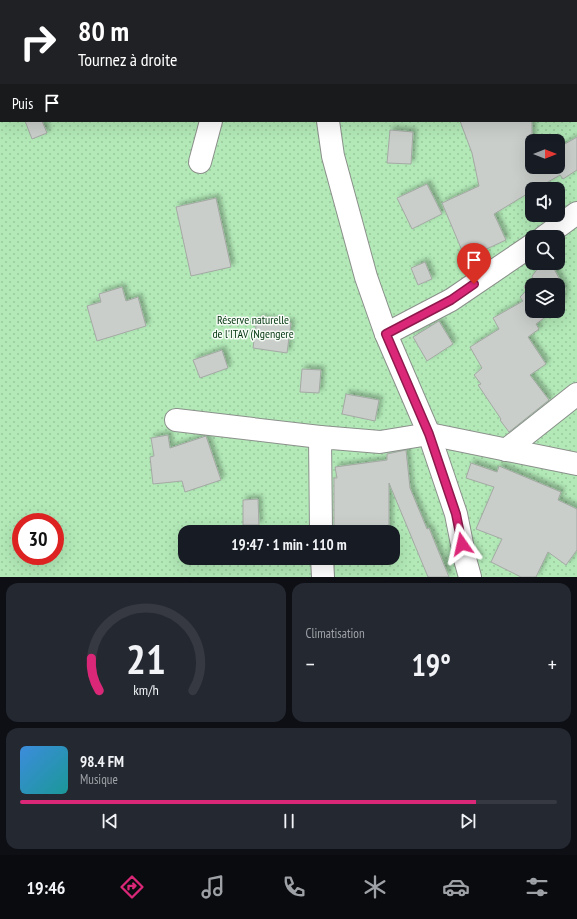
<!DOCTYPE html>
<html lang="fr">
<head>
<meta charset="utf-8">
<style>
  body { margin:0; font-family:"PT Sans Narrow",sans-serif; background:#242831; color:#f1f3f6; height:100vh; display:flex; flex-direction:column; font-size:15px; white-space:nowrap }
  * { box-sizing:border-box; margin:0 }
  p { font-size:13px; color:#9ea1a6 }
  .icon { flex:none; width:22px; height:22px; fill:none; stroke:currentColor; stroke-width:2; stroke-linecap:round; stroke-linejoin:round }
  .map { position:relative; height:577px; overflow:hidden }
  .panel { display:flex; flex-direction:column; gap:6px; padding:6px; background:#0d0f14; flex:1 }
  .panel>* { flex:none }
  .hud { position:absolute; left:0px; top:0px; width:577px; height:122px; box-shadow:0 4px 16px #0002; background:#202124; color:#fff; overflow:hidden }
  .needle { width:26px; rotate:90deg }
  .buttons { position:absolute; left:525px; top:134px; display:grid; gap:8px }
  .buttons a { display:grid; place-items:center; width:40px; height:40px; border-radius:8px; background:#171b24; box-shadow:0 4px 16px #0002; font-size:20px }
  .speed { position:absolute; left:12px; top:513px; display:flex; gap:8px; font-size:20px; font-weight:700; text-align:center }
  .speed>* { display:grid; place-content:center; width:52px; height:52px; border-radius:50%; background:#171b24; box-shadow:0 4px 16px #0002; line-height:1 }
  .speed .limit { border:6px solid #d22; background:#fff; color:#111 }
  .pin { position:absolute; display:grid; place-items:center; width:34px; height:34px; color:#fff; margin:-41px -17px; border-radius:50% 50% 50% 0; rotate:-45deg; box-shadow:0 0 4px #0007 }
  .pin .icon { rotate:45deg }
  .me { position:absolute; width:44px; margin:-22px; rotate:349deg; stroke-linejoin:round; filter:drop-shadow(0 0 3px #0008) }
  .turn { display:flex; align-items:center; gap:14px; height:84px; padding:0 12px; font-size:18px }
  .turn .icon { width:52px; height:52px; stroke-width:2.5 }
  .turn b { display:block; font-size:28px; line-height:34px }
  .then { display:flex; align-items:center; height:38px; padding:0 12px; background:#0003; gap:8px; font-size:15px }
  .big { font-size:30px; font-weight:700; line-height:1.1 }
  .panel .tile { flex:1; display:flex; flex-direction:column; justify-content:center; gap:6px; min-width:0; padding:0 14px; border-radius:12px; background:#242831 }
  .panel .dial { align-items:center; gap:0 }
  .dial svg { height:104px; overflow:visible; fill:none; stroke:#363941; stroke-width:7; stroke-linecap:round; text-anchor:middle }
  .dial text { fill:#f1f3f6; stroke:none }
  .song { display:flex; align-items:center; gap:12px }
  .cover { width:48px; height:48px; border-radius:6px; background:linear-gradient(135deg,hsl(210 70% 55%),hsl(180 70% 35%)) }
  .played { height:4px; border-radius:2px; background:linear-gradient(90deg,#db2777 85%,#363941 85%) }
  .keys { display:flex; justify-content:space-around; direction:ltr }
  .heat { display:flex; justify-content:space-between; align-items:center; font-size:22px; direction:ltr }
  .panel .tiles { flex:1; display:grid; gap:6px; grid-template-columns:1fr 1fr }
  .tile:last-child { grid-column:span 2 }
  .trip { position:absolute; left:178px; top:525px; width:222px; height:40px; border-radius:12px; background:#171b24; box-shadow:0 4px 16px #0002; font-weight:700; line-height:40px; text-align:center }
  .dock { display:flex; height:64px; justify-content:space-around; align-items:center; background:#090b0e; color:#9ea1a6 }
  .dock .icon { width:28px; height:28px }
  .dock .current { color:#db2777 }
  .dock b { font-size:18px; color:#f1f3f6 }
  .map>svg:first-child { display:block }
</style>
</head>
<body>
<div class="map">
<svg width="577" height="577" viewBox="0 0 577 577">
  <defs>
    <pattern id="green-dots" width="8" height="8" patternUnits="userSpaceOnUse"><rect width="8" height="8" fill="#b2e9b7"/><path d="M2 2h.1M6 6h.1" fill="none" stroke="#99c89d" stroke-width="1.8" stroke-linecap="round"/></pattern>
    <filter id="shadow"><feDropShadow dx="3.5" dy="-3.5" stdDeviation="2" flood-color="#0004"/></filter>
  </defs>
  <rect width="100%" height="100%" fill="#f6fbf6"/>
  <!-- green -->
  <path fill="url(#green-dots)" fill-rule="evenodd" d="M 0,0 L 577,0 L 577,577 L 0,577 ZM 1,1 L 576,1 L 576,121 L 1,121 ZM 532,141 L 558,141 L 558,167 L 532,167 ZM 532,189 L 558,189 L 558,215 L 532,215 ZM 532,237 L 558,237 L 558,263 L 532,263 ZM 532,285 L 558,285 L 558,311 L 532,311 ZM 21,522 L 55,522 L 55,556 L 21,556 ZM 185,532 L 393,532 L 393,558 L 185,558 Z"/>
  <!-- building -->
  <g fill="#caceca" stroke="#a4a9a4" filter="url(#shadow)">
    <polygon points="25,121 42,121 47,133 32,139"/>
    <polygon points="460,121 532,121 532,167 558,167 558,148 577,137 577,170 563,179 560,175 536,189 532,189 532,191 494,214 506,240 480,252 478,247 463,253 442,203 479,186 472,153"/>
    <polygon points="390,130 413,132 411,164 387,163"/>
    <polygon points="427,184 442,214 412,229 397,198"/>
    <polygon points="216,198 231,267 191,276 176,207"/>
    <polygon points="425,262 432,279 418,285 411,268"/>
    <polygon points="539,267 553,267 565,289 561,306 558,308 558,285 532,285 532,311 554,311 536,324 539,329 528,337 546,364 530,375 549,400 509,432 500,420 501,419 478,385 481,384 474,375 482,368 470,347 499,329 493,318 523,301 520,297 526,291 524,286 533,281 532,276"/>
    <polygon points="122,287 126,301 138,297 146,326 97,341 87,306 101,302 99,294"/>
    <polygon points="257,318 291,323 287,353 253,348"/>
    <polygon points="439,321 453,344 427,361 413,337"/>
    <polygon points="222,350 228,368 200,378 193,360"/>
    <polygon points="302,369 321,370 319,393 300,392"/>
    <polygon points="346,394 379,400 375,421 342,414"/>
    <polygon points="168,435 170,448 206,436 221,480 185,492 182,481 153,484 150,457 154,456 151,438"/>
    <polygon points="406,450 410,488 427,529 429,528 449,577 428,577 389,483 389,532 369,532 369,530 334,531 334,478 337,478 335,467 387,460 387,454"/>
    <polygon points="471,463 497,472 499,466 561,492 558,500 577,509 577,550 566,565 548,552 536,577 521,577 491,562 502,539 476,529 494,487 466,478"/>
    <polygon points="258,499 259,525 243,525 243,500"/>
  </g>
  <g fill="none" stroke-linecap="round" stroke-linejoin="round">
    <defs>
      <g id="minor">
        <polyline points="291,0 292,1"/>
        <polyline points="236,1 237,0"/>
        <polyline points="576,22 577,22"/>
        <polyline points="328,121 333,156 366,277 386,334 429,434 456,514 465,559 470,577"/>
        <polyline points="200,162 211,121"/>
        <polyline points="544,237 577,213"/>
        <polyline points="386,334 451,300 532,245"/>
        <polyline points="176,420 320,437"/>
        <polyline points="506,450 577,394"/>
        <polyline points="321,532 320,437 380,442 429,434 577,464"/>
        <polyline points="322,558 323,577"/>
      </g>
    </defs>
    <!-- minor casing -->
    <use href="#minor" stroke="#8b908b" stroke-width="24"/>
    <!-- minor -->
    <use href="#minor" stroke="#fff" stroke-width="22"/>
  </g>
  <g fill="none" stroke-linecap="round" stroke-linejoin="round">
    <defs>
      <polyline id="route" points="462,544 456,514 429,434 386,334 451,300 474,284"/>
    </defs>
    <!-- route casing -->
    <use href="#route" stroke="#8e194d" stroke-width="10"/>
    <!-- route -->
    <use href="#route" stroke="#db2777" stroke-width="7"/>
  </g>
  <g text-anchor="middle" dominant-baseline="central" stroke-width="3" stroke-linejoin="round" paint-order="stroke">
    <!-- park labels -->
    <g font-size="12" fill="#053811" stroke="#f6fbf6">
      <text x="253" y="319">Réserve naturelle<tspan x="253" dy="14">de l'ITAV (Ngengere</tspan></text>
    </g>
  </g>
</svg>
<div class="buttons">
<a><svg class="needle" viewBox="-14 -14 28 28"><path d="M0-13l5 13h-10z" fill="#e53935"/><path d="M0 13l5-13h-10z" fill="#9ea1a6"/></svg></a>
<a><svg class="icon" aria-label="sound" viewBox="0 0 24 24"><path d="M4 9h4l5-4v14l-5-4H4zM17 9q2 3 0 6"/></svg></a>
<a><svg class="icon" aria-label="search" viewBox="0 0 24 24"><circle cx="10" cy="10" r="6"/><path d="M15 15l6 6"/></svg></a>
<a><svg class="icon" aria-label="layers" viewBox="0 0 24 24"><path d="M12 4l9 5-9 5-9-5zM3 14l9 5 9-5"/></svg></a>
</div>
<div class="speed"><div class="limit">30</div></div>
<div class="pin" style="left:474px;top:284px;background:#d93025"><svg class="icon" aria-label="arrive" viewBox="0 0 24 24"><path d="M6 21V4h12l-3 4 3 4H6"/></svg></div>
<svg class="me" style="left:462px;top:544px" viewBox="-20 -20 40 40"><path d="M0-17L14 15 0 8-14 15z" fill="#db2777" stroke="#fff" stroke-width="4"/></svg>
<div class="trip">19:47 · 1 min · 110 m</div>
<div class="hud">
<div class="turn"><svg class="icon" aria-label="right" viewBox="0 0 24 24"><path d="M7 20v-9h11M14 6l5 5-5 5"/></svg><div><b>80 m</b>Tournez à droite</div></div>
<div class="then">Puis<svg class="icon" aria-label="arrive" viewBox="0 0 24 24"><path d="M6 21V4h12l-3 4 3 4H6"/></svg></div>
</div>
</div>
<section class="panel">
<div class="tiles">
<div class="tile dial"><svg viewBox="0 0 100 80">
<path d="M14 69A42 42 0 1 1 86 69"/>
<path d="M14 69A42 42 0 0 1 8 44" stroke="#db2777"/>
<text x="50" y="56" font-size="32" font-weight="700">21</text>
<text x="50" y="72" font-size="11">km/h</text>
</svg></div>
<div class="tile"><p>Climatisation</p>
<div class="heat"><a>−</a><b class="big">19°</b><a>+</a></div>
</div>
<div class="tile">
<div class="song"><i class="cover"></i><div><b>98.4 FM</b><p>Musique</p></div></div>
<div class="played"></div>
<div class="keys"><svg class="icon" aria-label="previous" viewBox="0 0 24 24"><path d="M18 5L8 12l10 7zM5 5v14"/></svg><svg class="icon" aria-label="pause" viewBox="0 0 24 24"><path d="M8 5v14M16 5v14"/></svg><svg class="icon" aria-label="next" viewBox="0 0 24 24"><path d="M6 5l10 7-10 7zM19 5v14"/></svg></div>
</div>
</div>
</section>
<nav class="dock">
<b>19:46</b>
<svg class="icon current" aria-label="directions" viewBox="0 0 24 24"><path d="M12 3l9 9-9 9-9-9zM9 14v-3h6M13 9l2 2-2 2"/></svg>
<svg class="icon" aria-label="music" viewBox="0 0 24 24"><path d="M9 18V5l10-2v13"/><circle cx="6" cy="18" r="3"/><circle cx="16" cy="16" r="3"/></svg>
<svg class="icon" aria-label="phone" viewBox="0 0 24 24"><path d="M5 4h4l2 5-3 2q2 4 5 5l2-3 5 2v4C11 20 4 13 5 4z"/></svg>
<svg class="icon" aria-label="climate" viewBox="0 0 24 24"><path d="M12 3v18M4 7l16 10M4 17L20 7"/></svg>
<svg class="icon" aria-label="car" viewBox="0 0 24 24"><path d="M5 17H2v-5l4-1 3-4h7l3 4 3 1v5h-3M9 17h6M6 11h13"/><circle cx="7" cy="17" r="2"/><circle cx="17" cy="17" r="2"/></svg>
<svg class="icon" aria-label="filters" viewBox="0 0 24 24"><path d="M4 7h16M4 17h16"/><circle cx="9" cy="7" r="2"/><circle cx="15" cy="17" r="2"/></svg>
</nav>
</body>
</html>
